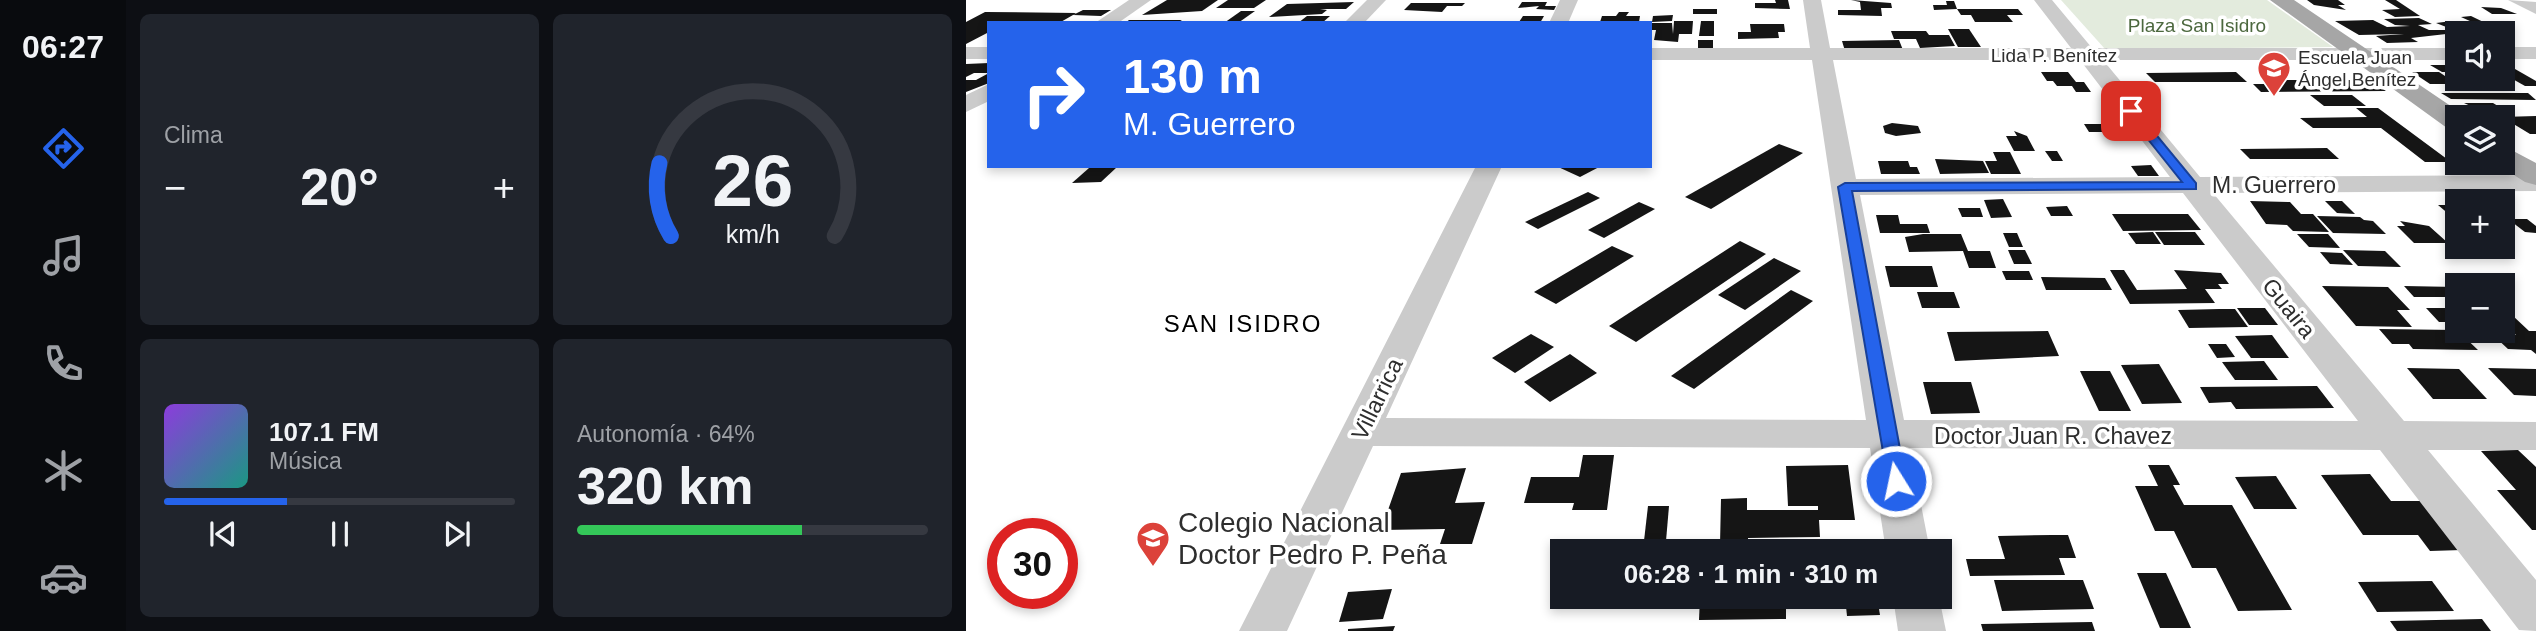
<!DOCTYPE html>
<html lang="es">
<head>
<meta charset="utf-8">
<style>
  body { margin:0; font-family:Arial,sans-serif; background:#20242c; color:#f1f3f6; height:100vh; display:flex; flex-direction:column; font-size:26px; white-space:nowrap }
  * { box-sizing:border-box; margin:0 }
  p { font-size:23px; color:#9ea1a6 }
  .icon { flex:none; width:38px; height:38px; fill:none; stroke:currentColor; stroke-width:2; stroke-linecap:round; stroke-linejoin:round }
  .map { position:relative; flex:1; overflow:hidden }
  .side { display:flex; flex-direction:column; gap:14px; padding:14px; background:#0d0f14; width:840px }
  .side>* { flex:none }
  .hud { position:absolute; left:21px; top:21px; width:665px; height:147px; border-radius:0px; box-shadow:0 4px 10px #0003; background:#2563eb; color:#fff; overflow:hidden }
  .tools { position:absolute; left:1479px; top:21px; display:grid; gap:14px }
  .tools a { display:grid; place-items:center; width:70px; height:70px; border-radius:0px; background:#171b24; box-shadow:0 4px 10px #0003; font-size:35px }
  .speed { position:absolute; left:21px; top:518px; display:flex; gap:14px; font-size:35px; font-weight:700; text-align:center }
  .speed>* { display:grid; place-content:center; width:91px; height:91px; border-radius:50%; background:#171b24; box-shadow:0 4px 10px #0003; line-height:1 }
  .speed .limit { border:10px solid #d22; background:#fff; color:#111 }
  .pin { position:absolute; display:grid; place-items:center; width:60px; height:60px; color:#fff; margin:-30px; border-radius:14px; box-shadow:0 4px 10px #0006 }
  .me { position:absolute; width:77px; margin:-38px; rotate:350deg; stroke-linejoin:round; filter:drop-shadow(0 0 5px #0008) }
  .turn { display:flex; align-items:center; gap:24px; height:147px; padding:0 21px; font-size:32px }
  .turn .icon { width:91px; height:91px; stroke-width:2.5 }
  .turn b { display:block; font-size:49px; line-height:60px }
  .big { font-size:52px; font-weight:700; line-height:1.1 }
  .side .card { flex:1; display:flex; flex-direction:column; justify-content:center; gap:10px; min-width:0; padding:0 24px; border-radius:10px; background:#20242c }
  .side .dial { align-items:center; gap:0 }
  .dial svg { height:182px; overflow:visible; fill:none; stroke:#363941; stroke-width:7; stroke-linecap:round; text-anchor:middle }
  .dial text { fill:#f1f3f6; stroke:none }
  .song { display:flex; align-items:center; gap:21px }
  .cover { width:84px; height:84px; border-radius:10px; background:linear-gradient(135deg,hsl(270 70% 55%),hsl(170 70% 35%)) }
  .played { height:7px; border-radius:4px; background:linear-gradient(90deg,#2563eb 35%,#363941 35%) }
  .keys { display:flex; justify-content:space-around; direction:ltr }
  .heat { display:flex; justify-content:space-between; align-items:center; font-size:38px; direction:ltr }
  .charge { height:10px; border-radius:5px; background:linear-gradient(90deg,#34c759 64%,#363941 0) }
  .side .tiles { flex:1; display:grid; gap:14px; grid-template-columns:repeat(2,1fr) }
  .trip { position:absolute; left:584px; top:539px; width:402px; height:70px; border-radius:0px; background:#171b24; box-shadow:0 4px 10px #0003; font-weight:700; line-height:70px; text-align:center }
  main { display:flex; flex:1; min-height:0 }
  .dock { display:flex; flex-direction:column; width:126px; justify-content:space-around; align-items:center; background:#090b0e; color:#9ea1a6 }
  .dock .icon { width:49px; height:49px }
  .dock .current { color:#2563eb }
  .dock b { font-size:32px; color:#f1f3f6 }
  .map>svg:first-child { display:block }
</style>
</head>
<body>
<main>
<nav class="dock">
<b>06:27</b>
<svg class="icon current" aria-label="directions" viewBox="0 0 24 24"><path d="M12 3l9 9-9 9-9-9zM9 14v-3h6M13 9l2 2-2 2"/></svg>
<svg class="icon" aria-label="music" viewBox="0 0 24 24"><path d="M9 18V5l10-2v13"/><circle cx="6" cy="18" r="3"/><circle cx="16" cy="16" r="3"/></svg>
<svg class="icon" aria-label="phone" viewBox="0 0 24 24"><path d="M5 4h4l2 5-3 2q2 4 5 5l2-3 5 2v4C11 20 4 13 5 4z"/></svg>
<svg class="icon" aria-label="climate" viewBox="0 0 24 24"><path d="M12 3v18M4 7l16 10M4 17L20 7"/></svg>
<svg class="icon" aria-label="car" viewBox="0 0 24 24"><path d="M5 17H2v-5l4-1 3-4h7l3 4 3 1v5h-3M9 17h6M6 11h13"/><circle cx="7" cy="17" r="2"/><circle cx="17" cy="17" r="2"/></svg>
</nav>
<section class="side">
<div class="tiles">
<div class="card"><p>Clima</p>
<div class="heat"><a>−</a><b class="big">20°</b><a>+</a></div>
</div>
<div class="card dial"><svg viewBox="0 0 100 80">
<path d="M14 69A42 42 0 1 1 86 69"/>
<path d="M14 69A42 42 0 0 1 9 37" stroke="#2563eb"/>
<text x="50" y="56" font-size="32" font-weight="700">26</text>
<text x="50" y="72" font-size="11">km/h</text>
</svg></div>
<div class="card">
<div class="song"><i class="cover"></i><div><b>107.1 FM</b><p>Música</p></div></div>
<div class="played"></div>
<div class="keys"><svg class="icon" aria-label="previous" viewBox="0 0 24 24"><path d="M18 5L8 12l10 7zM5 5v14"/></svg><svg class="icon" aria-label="pause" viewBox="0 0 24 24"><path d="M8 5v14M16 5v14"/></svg><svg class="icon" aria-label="next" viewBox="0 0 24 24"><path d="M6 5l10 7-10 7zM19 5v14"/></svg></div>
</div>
<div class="card"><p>Autonomía · 64%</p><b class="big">320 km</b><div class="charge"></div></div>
</div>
</section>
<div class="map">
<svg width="1570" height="631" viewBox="0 0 1570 631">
  <rect width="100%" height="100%" fill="#fff"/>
  <!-- green -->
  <polygon fill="#e3ebdd" points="1095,0 1301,0 1367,47 1139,49"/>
  <!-- building -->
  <g fill="#151515">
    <polygon points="201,0 252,0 236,11 176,15"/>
    <polygon points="262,0 300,0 288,8 250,8"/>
    <polygon points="809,0 822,0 824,9 789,8 789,3 810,3"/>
    <polygon points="885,0 925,3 926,8 915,8 916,16 872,15 872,10 895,10 894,2"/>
    <polygon points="1341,0 1372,0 1379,5 1372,5 1380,10 1348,5"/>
    <polygon points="1419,0 1430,0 1454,16 1429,17 1416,10 1434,9"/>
    <polygon points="980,1 988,1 991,9 1052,9 1057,15 1041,15 1047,22 1009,22 1005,15 995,15 991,9 968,10 967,5 981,5"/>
    <polygon points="388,2 380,9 354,9 361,10 356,14 303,17 321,4"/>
    <polygon points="556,2 581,2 579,6 590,6 588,10 570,9 573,6 552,8"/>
    <polygon points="445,3 499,3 496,6 481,6 476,12 438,10"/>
    <polygon points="1515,7 1535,8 1551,14 1526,14"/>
    <rect x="727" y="9" width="24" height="5"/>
    <polygon points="117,10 145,10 135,16 107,15 93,23 23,23 23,32 0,44 0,22 19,12 110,13 107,15"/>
    <polygon points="275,11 289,11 272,23 258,23"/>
    <polygon points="653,12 663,12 660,16 674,16 673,22 634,22 636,16 650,16"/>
    <polygon points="707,15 706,21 686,22 687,16"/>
    <polygon points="341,16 364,16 356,23 332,23"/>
    <polygon points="557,16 578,16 574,23 553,22"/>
    <polygon points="1505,16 1536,31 1526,31 1495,17"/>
    <polygon points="1453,18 1466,24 1452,25 1463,30 1482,30 1489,33 1445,38 1452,42 1421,43 1410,36 1438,34 1393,35 1369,21 1407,20 1421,27 1444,26 1429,25 1418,19"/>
    <polygon points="163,20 216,20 211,23 159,23"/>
    <polygon points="708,21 727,21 726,34 713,34 712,42 688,40 690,30 684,30 684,23 706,23 707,34"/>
    <polygon points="735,21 748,21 748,36 733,36"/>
    <polygon points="1486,21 1504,28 1488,30 1470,23"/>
    <polygon points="784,24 818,24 819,32 812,32 813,38 772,39 772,32 785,32"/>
    <polygon points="982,29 1003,29 1015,47 992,47"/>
    <polygon points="925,31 960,31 963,35 983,35 989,46 954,48 950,39 928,39"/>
    <rect x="732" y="40" width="15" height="9"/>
    <polygon points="933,40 937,50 879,51 876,41"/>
    <polygon points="23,63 23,73 8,73 0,77 0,64"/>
    <polygon points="1464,65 1491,65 1491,72 1476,72"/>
    <polygon points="1536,69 1549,69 1570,81 1570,86 1559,86 1536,73"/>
    <polygon points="1075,72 1102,72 1110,82 1118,82 1125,92 1110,92 1106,86 1091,86 1087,81 1081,81"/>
    <polygon points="1270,72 1281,82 1189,82 1180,73"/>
    <polygon points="1446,72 1473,72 1491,84 1464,84"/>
    <polygon points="23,73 23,83 0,92 0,80 10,80"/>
    <polygon points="1503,79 1523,79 1532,84 1518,84 1530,91 1499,91 1488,84 1511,84"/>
    <polygon points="1300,80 1403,80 1420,91 1295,92 1287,84 1305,84"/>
    <polygon points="1475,93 1562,93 1570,100 1485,99"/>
    <polygon points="1344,95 1386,95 1400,106 1358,106"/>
    <polygon points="1498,103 1527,103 1545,114 1520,113"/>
    <polygon points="1390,108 1412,108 1485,162 1459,162 1415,128 1347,128 1334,118 1401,117"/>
    <polygon points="1570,116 1570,134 1564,134 1536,117"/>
    <polygon points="926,123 952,126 955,133 930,136 919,133 917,126"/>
    <polygon points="1118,124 1149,124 1155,132 1123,132"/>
    <polygon points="1048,131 1061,136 1069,151 1048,151 1040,136 1051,136"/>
    <polygon points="813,144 837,153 745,209 719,197"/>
    <polygon points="1361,148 1373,159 1284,159 1274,149"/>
    <polygon points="1079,151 1091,151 1097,161 1086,161"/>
    <polygon points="1027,152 1044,152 1055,174 1025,174 1019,161 1031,161"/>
    <polygon points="969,159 1017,161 1023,173 974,174"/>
    <polygon points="912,161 942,161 944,167 951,167 954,174 915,174"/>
    <polygon points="1185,165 1193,176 1172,176 1165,166"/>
    <polygon points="590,166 635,166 614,177"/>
    <polygon points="151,167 135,182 106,183 123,168"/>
    <polygon points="622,192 634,198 572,229 559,222"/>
    <polygon points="1037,199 1046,217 1025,218 1018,200"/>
    <polygon points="1284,201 1324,202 1335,214 1347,214 1363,232 1327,231 1321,225 1300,224"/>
    <polygon points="1359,201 1376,201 1389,214 1371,213"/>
    <polygon points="673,202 689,209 638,238 622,230"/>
    <polygon points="1472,205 1491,205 1491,221"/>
    <polygon points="1101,206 1107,216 1085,216 1080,207"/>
    <polygon points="992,208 1014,208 1017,217 996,217"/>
    <polygon points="1146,214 1222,214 1235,230 1157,231"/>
    <polygon points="910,215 932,215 934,224 961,224 964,233 914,233"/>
    <polygon points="1351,216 1394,217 1398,220 1407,221 1420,234 1367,233"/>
    <polygon points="1542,219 1561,219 1570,226 1570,233 1559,232"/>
    <polygon points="1434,221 1463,226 1482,243 1448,243 1431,226 1439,226"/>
    <polygon points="1187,232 1195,244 1170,244 1162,233"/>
    <polygon points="1189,232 1229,232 1239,245 1198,245"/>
    <polygon points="1037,233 1051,233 1057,247 1043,247"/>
    <polygon points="957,234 995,234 1002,251 1024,251 1030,268 1003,268 997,251 943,252 939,237"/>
    <polygon points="1331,234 1362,234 1374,248 1343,247"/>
    <polygon points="774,241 800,254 670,342 643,326"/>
    <polygon points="646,246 668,256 590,304 568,292"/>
    <polygon points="1042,250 1059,250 1066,264 1048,264"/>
    <polygon points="1377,250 1419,251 1435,267 1392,266"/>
    <polygon points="1354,252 1376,253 1387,265 1364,264"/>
    <polygon points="808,258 835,271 779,310 752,295"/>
    <polygon points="919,266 966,266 972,287 924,287"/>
    <polygon points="1144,270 1158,270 1171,290 1221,289 1208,270 1255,273 1263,284 1252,284 1256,289 1239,289 1249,303 1164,304"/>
    <polygon points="1036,271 1063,271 1067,280 1040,280"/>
    <polygon points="1075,277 1139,278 1146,290 1080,290"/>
    <polygon points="1356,286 1422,287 1444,310 1431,310 1446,327 1390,326"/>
    <polygon points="1438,286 1491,287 1491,297 1448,297"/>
    <polygon points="825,290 847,301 728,389 705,376"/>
    <polygon points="951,292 988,292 994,308 956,308"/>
    <polygon points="1271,308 1299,308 1312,325 1283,325"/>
    <polygon points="1460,308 1479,308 1491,322 1473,322"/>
    <polygon points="1253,309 1269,309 1282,327 1223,328 1212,310"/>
    <polygon points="1536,315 1546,315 1563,331 1570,331 1570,354 1565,350 1542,349 1527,335 1550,335 1536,322"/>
    <polygon points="1413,329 1491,330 1512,350 1447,349 1443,344 1426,344"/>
    <polygon points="1082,331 1093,356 989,361 981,332"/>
    <polygon points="565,334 588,347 549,373 526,358"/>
    <polygon points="1306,335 1323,358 1285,358 1269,336"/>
    <polygon points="1242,344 1260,344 1269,357 1251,358"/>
    <polygon points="604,354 631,373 584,402 558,382"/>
    <polygon points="1298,361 1312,380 1269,380 1256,362"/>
    <polygon points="1193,364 1216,403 1176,404 1155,365"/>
    <polygon points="1441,368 1493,369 1521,399 1467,399"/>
    <polygon points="1522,368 1570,369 1570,396 1548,395"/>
    <polygon points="1114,371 1144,371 1165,411 1133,411"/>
    <polygon points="957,382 1005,382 1014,413 965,414"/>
    <polygon points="1351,386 1368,408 1270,409 1265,402 1243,403 1234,387"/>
    <polygon points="1552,450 1570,467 1570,530 1566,530 1531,490 1550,490 1515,451"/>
    <polygon points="617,455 648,455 641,510 606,510 608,503 558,503 565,477 613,477"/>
    <polygon points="882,465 889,520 853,520 854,537 782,538 782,544 754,545 755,499 781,498 781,510 852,510 852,506 822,506 820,466"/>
    <polygon points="1182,465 1203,465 1214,485 1207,485 1218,505 1266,505 1326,610 1272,611 1250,568 1226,568 1208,531 1189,531 1169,486 1192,486"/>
    <polygon points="500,468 489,503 519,502 506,544 474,544 479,529 415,530 435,473"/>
    <polygon points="1404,474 1425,501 1456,501 1496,550 1464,551 1452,535 1397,535 1355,475"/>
    <polygon points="1310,476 1331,509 1288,509 1269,477"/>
    <polygon points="682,506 703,506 700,541 678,541"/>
    <polygon points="1086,535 1102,535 1110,558 1093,558 1099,575 1004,576 1000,559 1039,559 1032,536"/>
    <polygon points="1171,573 1200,573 1225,628 1194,628"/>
    <polygon points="1028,580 1117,580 1128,609 1036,611"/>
    <polygon points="1466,581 1488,611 1411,612 1392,582"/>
    <polygon points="426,589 417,619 373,622 382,592"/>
    <polygon points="734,597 820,597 820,619 733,620"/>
    <polygon points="879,597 911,597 914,615 881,616"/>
    <polygon points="1516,619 1525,631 1431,631 1424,621"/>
    <polygon points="1126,622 1129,631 1017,631 1015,624"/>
    <polygon points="429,626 427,631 382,631 382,629"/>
  </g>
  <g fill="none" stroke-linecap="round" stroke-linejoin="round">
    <!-- minor -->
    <g fill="#cbcbcb" fill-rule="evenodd">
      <polygon points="163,0 185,0 152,23 129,23"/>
      <polygon points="401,0 420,0 398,23 378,23"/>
      <polygon points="594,0 612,0 602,23 583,23"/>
      <path d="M 837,0 L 855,0 L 864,48 L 1105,48 L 1068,0 L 1086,0 L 1126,48 L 1491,48 L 1491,60 L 1137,60 L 1234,177 L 1570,175 L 1570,191 L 1247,193 L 1438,421 L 1570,422 L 1570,450 L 1462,450 L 1570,580 L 1570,631 L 1553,630 L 1414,450 L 944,448 L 964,551 L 920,551 L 904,448 L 407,446 L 321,631 L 273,631 L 510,166 L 536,166 L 420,418 L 900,420 L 846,60 L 684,60 L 684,48 L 844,48 ZM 867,60 L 1114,60 L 1204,177 L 890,179 ZM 1217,193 L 1392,421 L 938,420 L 894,195 Z"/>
      <polygon points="1542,0 1570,2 1570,14"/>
      <rect x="0" y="47" width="23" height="12"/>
      <rect x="1536" y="47" width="34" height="12"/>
      <polygon points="23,84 23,101 0,112 0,95"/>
      <polygon points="927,597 973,597 980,631 932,631"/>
    </g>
    <!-- major -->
    <g fill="#a6a6a6" fill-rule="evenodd">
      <polygon points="1304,0 1328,0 1501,117 1491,117 1491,130 1481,128"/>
      <polygon points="1536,145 1570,163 1570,185 1559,182 1529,163 1536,163"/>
    </g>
  </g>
  <!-- route -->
  <polygon fill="#2563eb" stroke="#184099" stroke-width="2" points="1161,109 1169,109 1230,183 1230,189 886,191 940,481 937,487 923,487 872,187 879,183 1216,182 1161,113"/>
  <!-- icons -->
  <defs>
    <symbol id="school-pin" viewBox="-11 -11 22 30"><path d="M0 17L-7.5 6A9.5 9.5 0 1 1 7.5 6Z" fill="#dc423a" stroke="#fff"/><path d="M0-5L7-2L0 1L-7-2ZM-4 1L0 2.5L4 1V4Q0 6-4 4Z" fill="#fff"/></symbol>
  </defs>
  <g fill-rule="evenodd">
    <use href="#school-pin" x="1289" y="49" width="38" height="52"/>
    <use href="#school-pin" x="168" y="519" width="38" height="52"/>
  </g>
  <g text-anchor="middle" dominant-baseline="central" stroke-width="7" stroke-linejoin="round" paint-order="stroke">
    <!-- far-park labels -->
    <g font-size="19" fill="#4c683e" stroke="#fff">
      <text x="1231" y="25">Plaza San Isidro</text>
    </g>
    <!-- far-street labels -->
    <g font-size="19" fill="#2e2e2e" stroke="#fff">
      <text x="1088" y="55">Lida P. Benítez</text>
    </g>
    <!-- far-poi labels -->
    <g font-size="19" fill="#2e2e2e" stroke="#fff" text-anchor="start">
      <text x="1332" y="57">Escuela Juan<tspan x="1332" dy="22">Ángel Benítez</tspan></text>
    </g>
    <!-- street labels -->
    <g font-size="23" fill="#2e2e2e" stroke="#fff">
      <text x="1308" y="185">M. Guerrero</text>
      <text transform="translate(1323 308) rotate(51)">Guaira</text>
      <text transform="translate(411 399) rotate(-64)">Villarrica</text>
      <text x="1087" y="436">Doctor Juan R. Chavez</text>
    </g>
    <!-- neighbourhood labels -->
    <g font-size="24" letter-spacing="2" fill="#000" stroke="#fff">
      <text x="277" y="323">SAN ISIDRO</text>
    </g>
    <!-- near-poi labels -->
    <g font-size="28" fill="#2e2e2e" stroke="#fff" text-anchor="start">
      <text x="212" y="522">Colegio Nacional<tspan x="212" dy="32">Doctor Pedro P. Peña</tspan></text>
    </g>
  </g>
</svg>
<div class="tools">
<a><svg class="icon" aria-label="sound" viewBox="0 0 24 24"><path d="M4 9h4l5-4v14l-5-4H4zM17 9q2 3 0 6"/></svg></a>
<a><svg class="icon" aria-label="layers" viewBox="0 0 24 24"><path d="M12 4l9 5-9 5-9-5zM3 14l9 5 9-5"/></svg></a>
<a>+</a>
<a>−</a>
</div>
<div class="speed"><div class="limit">30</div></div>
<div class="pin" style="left:1165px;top:111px;background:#d93025"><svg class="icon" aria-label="arrive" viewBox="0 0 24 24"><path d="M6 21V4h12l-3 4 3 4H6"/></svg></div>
<svg class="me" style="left:930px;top:481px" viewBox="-20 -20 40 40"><circle r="17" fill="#2563eb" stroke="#fff" stroke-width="3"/><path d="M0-11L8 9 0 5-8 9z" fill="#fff"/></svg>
<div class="trip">06:28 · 1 min · 310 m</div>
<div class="hud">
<div class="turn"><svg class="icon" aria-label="right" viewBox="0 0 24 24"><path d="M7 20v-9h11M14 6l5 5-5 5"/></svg><div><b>130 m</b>M. Guerrero</div></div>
</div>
</div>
</main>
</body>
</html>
